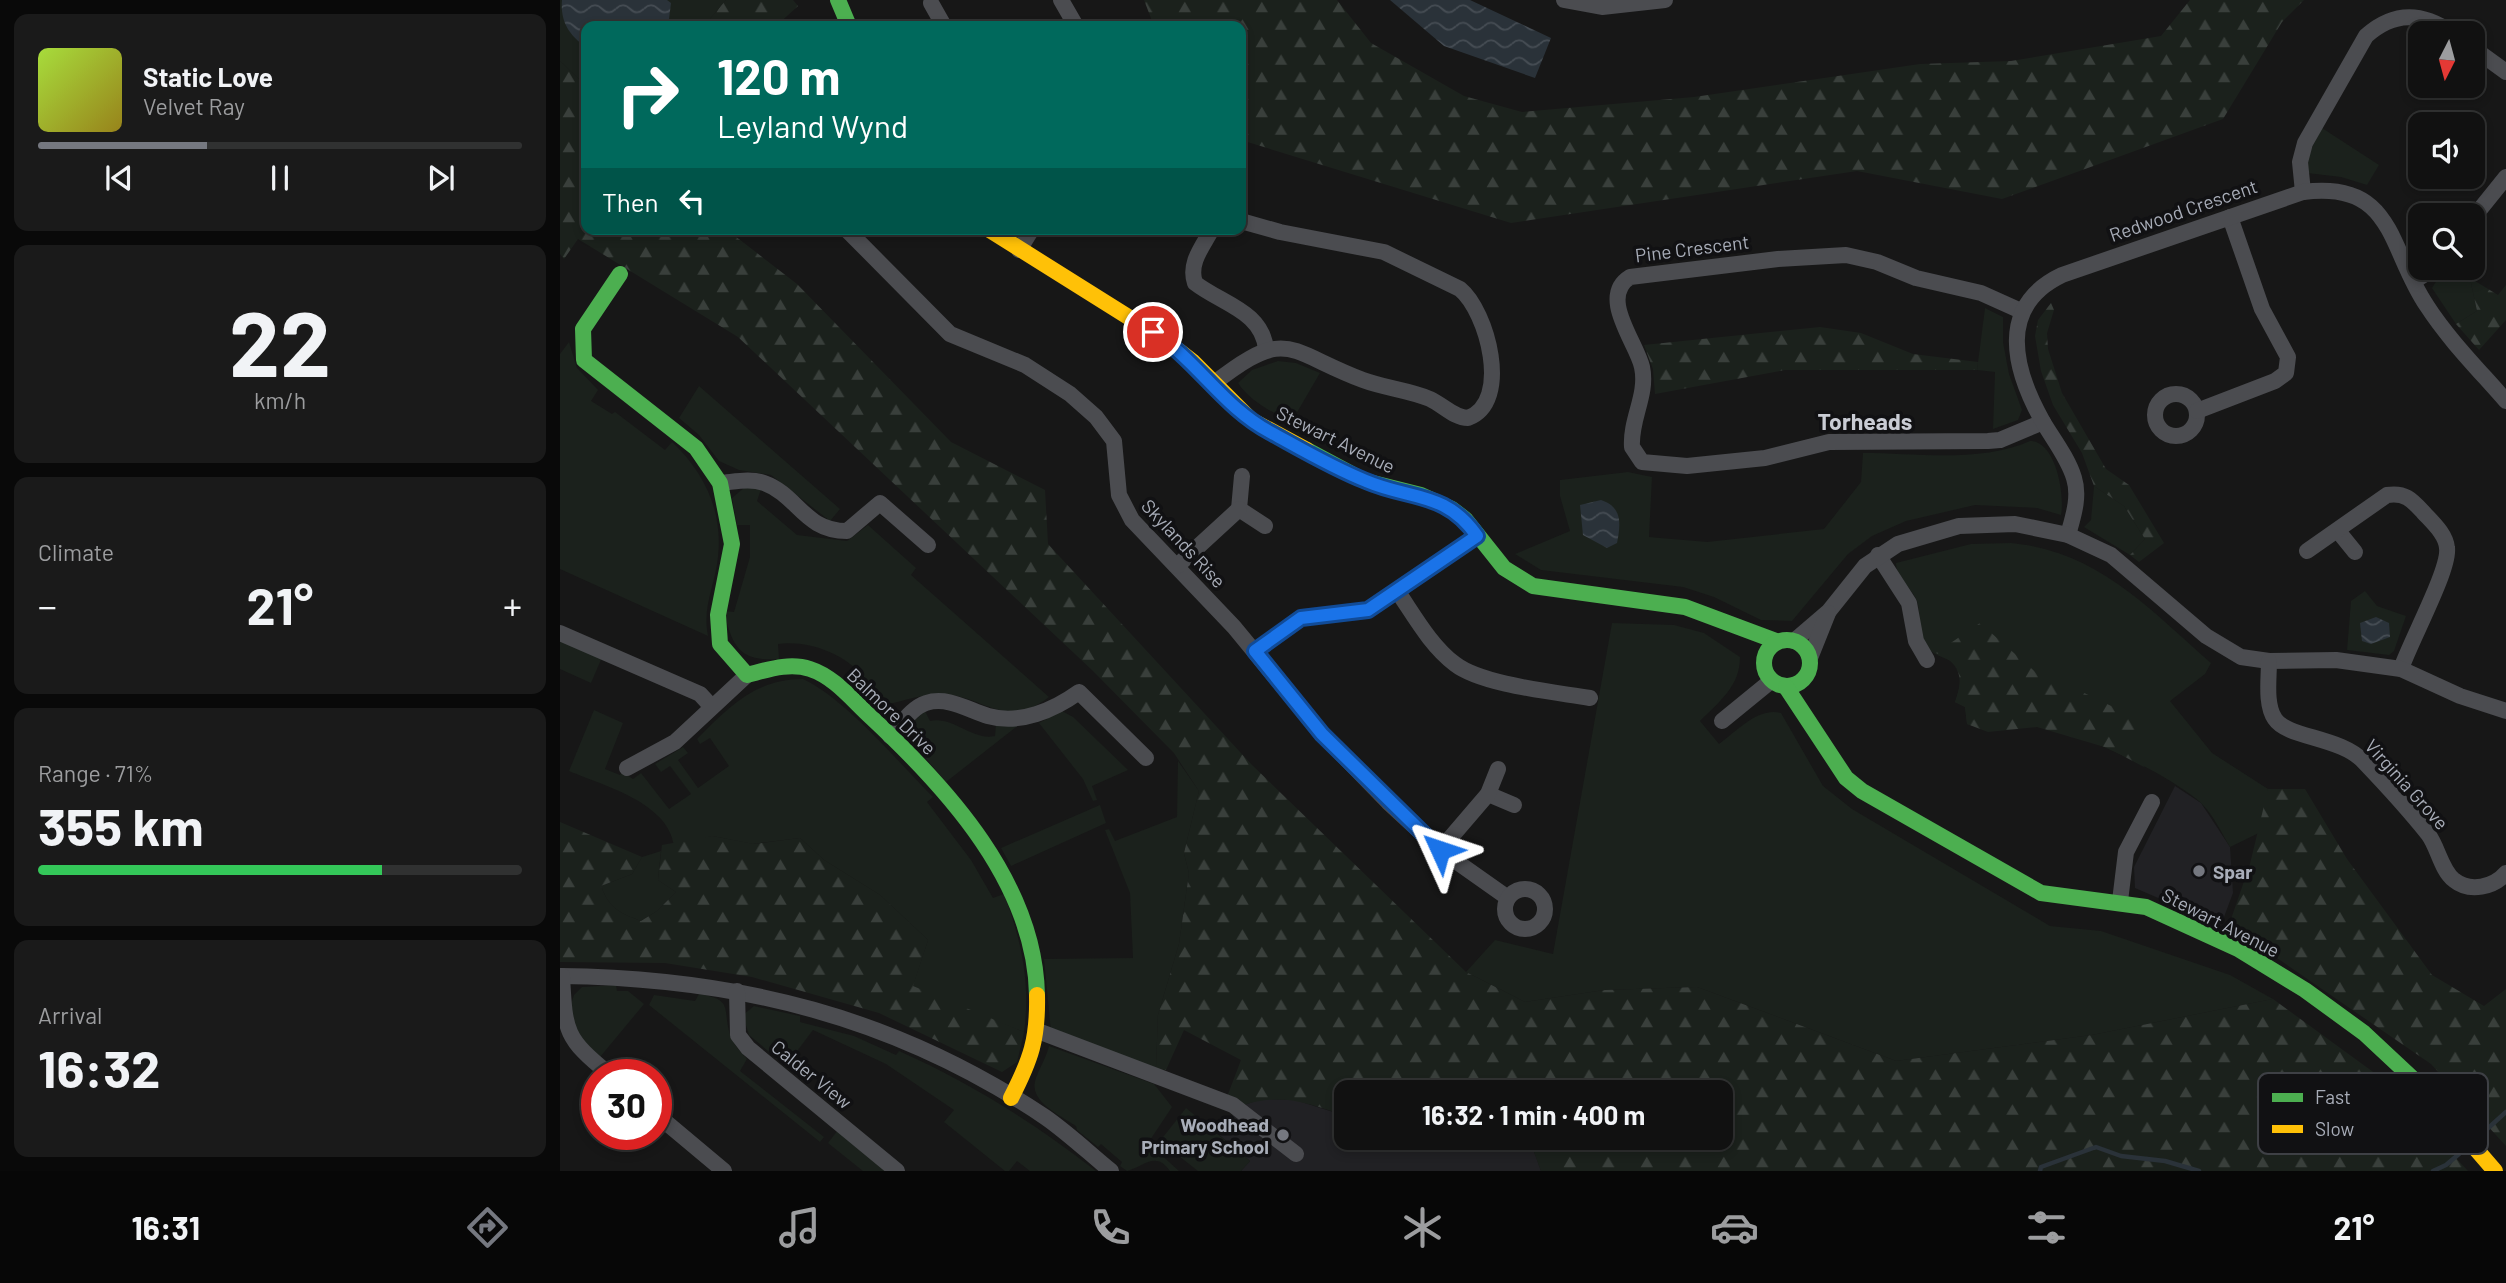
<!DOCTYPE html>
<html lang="en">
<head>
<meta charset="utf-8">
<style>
  body { margin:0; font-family:Barlow,sans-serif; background:#1a1a1a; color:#f1f3f6; height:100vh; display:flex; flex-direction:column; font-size:26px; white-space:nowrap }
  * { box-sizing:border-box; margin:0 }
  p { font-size:23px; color:#9c9d9f }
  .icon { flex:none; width:38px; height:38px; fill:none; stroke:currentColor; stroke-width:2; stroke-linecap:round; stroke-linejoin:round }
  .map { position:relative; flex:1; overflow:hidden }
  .sheet { display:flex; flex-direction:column; gap:14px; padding:14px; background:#090909; width:560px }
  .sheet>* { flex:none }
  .top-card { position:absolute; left:21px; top:21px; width:665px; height:214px; border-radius:14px; box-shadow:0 4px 10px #0003,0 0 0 2px #303131; background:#00695c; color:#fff; overflow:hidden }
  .needle { width:46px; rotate:186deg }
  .controls { position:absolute; left:1848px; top:21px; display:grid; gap:14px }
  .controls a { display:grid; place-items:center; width:77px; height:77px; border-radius:14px; background:#111; box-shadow:0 4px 10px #0003,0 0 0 2px #303131; font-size:35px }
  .speed { position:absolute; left:21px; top:1059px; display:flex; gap:14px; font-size:35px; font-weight:700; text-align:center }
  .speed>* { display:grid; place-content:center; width:91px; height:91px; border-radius:50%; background:#111; box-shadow:0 4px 10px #0003,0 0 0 2px #303131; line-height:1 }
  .speed .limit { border:10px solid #d22; background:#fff; color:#111 }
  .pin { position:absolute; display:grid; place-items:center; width:60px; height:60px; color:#fff; margin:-30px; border:4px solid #fff; border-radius:50%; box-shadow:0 2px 7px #0007 }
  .me { position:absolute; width:77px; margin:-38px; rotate:312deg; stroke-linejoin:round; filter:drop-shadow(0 0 5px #0008) }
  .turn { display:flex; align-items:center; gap:24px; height:147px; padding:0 21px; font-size:32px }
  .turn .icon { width:91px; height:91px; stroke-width:2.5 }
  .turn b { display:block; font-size:49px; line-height:60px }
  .then { display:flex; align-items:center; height:66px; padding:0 21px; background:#0003; gap:14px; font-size:26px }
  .big { font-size:52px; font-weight:700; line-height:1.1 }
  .sheet .card { flex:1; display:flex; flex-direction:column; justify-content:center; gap:10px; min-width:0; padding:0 24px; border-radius:14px; background:#1a1a1a }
  .sheet .dial { align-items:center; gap:0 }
  .dial b { font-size:91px; line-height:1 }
  .song { display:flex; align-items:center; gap:21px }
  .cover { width:84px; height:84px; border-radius:10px; background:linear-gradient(135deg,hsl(80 70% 55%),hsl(50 70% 35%)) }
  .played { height:7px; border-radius:4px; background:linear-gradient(90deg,#757880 35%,#303131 35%) }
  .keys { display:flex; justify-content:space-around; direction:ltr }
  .heat { display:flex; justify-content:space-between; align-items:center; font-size:38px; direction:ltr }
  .charge { height:10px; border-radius:5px; background:linear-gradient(90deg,#34c759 71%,#303131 0) }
  .trip { position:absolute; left:774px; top:1080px; width:399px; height:70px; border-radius:14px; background:#111; box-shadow:0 4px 10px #0003,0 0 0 2px #303131; font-weight:700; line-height:70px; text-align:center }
  .menu { display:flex; height:112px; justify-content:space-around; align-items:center; background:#070707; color:#9c9d9f }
  .menu .icon { width:49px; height:49px }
  .menu .selected { color:#757880 }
  .menu b { font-size:32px; color:#f1f3f6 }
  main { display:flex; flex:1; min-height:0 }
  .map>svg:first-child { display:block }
</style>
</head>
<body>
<main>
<section class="sheet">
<div class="card">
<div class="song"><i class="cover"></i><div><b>Static Love</b><p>Velvet Ray</p></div></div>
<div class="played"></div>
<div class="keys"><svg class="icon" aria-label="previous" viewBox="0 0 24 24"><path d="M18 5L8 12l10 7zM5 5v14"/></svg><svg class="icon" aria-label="pause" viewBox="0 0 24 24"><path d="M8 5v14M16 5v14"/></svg><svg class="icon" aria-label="next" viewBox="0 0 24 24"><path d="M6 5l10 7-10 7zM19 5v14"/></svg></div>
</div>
<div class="card dial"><b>22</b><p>km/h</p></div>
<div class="card"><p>Climate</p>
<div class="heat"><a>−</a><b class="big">21°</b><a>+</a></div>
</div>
<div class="card"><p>Range · 71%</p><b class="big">355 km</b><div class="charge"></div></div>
<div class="card"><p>Arrival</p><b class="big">16:32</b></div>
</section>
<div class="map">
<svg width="1946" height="1171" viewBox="0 0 1946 1171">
  <defs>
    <pattern id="forest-firs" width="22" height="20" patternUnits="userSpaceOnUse" patternTransform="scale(1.75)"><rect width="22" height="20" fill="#1b211c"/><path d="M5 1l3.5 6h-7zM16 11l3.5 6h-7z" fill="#393f3b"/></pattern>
    <pattern id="water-waves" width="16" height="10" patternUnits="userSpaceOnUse" patternTransform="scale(1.75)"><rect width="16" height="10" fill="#2a3239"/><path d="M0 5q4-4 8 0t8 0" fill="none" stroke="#464d54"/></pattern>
  </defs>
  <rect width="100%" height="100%" fill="#171717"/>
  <!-- built -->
  <g fill="#212124">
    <polygon points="1615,786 1641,803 1670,847 1673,893 1661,925 1575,888 1574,867"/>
    <polygon points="702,1099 735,1100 786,1116 786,1138 969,1138 981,1171 681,1171 690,1161 657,1133 681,1106"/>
  </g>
  <!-- green -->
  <g fill="#1b211c">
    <polygon points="0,0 166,0 144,26 26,26 26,86 0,61"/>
    <polygon points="1762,128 1819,165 1807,185 1781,177 1747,173 1748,155"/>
    <polygon points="1885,268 1894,268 1910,278 1917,311 1896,324 1872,288 1877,280 1875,276"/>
    <polygon points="1425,308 1443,317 1443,342 1449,374 1462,410 1458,420 1433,429 1435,372 1417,370"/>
    <path d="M 9,342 L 17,368 L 38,390 L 31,401 L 52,414 L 55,412 L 105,450 L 112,442 C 145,473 163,512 158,557 C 155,586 142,606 148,636 L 0,569 L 0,354 Z"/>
    <path d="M 718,361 L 736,363 L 760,373 L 732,421 C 712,413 690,401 678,383 L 692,370 Z"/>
    <polygon points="139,386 280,509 270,521 211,475 179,470 159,461 139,435 119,418"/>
    <path d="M 1470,441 C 1496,441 1505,495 1501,515 L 1477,508 L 1415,505 L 1346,521 L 1312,536 L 1288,554 L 1232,621 L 1201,620 L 1154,597 L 1123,587 L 981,570 L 955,554 L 1010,531 L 1000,496 L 1000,480 L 1068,472 L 1092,477 L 1089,537 L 1147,542 L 1264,529 L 1301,482 L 1303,453 C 1356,453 1421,463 1470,441 Z"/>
    <polygon points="1534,486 1564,506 1585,539 1570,555 1524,527 1531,520"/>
    <path d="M 185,487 L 201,489 L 197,501 L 237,535 L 287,541 L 308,525 L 356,568 L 351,575 L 489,697 C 446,730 427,698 385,694 C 367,692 338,703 319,706 C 311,697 310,686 303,677 C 285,653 247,640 218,644 L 219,659 C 179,662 172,646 164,611 L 174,612 L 190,557 L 190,525 L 177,525 L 172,498 Z"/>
    <path d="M 1451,543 C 1538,551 1589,609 1651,663 L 1645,674 L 1610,701 L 1652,753 L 1708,789 L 1707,829 L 1670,847 C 1661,832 1653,814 1640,802 C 1609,775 1516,728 1475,727 C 1446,726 1438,735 1407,724 L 1405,707 L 1395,702 C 1414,648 1379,668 1365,644 C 1358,632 1361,614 1357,601 C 1352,588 1336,578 1336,563 L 1411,544 Z"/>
    <polygon points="1805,591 1817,606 1846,616 1834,651 1829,655 1787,650 1791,601"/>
    <path d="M 1052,623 L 1114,625 L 1144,633 L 1180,657 C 1180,686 1160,701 1140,721 L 1159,744 C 1177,731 1198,707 1221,713 L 1263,786 L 1292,809 L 1490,926 L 1541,931 L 1670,975 L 1713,999 L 1532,1035 L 1336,1061 L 1137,987 L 1045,990 L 965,1002 L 906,972 L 935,940 L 993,954 Z"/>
    <polygon points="0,636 43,655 31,683 0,669"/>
    <path d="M 243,679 C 286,699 338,762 373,797 L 367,802 L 411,860 L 433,898 L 444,894 C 461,939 471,983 464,1032 L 352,988 L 368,940 L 320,895 L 264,860 L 240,838 L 193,844 L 152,836 L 114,846 C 108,802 44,786 9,771 L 34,710 L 63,723 L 45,769 L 60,775 L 62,772 L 73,779 L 81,773 L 109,809 L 131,794 L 110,766 L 101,772 L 95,764 L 123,747 L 128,753 L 118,760 L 138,788 L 169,766 L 150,738 L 140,744 L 137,739 C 169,707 195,679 243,679 Z"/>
    <path d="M 365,711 L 370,721 C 394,716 412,741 435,736 L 436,724 L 460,724 L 386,782 L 350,740 L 355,720 Z"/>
    <polygon points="502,711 513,717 568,770 532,786 537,800 533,801 523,779 479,723"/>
    <polygon points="618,761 639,791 624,853 629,873 619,944 598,1015 596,1069 491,1032 484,959 573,958 570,893 545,830 549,829 555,841 617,817"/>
    <polygon points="540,805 546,823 451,866 441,848"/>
    <path d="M 101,851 L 98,880 L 116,892 L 97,911 L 81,921 C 59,913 49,908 41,886 L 72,874 L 82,857 Z"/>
    <polygon points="56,985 57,991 68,991 84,1004 40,1057 16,1034 11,1004 14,995 22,987"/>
    <path d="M 139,994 C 176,1000 161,1010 171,1037 C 174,1046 181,1051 187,1059 L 180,1071 L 264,1137 L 260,1142 L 89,1005 L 94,995 L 135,1001 Z"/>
    <path d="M 194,1006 L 240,1016 L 240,1022 L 294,1036 L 336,1055 L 339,1051 C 411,1083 474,1123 536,1171 L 470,1171 L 457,1161 L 449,1171 L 445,1171 L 384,1122 L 394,1110 L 326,1064 L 253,1030 L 226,1066 L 189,1035 L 183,1015 Z"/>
    <path d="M 489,1046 L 594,1084 L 612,1107 L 588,1143 L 619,1171 L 610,1171 C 596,1150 583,1167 567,1171 L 560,1166 L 562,1162 L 541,1144 L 538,1147 L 517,1130 L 516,1126 C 500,1115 467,1101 476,1078 C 480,1067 486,1058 489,1046 Z"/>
    <polygon points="626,1108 690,1161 681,1171 638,1171 600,1141"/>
    <polygon points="278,1130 326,1171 303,1171 268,1143"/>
  </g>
  <!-- forest -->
  <g fill="url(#forest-firs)">
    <polygon points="166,0 233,0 238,6 216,26 144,26"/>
    <polygon points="584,0 777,0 811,43 904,96 962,112 1134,97 1360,64 1451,61 1601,36 1630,0 1744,0 1722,22 1663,119 1442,199 1297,171 951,223 681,140 681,26 594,26"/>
    <path d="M 0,61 L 26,86 L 26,229 L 166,229 L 237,284 L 391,442 L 485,490 L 488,544 L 692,765 L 906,972 L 965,1002 L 1045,990 L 1137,987 L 1336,1061 L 1532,1035 L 1713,999 L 1820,1077 L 1908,1171 L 981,1171 L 969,1138 L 1160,1138 L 1160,1092 L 786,1092 L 786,1116 C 748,1103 720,1092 681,1106 L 667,1097 L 681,1060 L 624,1030 L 606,1070 L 596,1069 L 598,1015 L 619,944 L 629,873 L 624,853 L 639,791 L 614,753 L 532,670 L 178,337 L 18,239 L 4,259 L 0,254 Z"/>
    <polygon points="1910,278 1938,295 1946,285 1946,320 1919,350 1896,324 1917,311"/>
    <polygon points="1491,303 1494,310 1487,333 1488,349 1502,393 1546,469 1569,485 1604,543 1579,562 1570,555 1585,539 1564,506 1534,486 1522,453 1493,405 1481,371 1475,336 1478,320"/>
    <polygon points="1260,327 1301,333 1353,354 1418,362 1417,370 1225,370 1095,394 1093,369 1084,345"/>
    <path d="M 1420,623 L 1481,677 L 1491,677 L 1572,716 L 1584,767 L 1548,748 L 1477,727 L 1428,732 L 1407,724 L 1405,707 L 1395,702 C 1404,678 1401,663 1376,653 Z"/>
    <polygon points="1708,789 1745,789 1787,859 1872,975 1924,1006 1946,989 1946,1146 1871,1064 1669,925 1690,864"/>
    <path d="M 0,822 L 82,857 L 72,874 L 41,886 C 49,908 59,913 81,921 L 97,911 L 116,892 L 98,880 L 102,845 L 152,836 L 194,844 L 240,838 L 264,860 L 320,895 L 368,940 L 353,986 L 464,1032 L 457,1062 L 442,1072 L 319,1013 L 192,977 L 105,963 L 0,962 Z"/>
  </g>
  <!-- water -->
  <g fill="url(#water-waves)">
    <path d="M 2,0 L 107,0 L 111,3 L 109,19 L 102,26 L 26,26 L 26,47 C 10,36 0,22 2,0 Z"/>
    <polygon points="830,0 910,0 991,38 975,78 884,46"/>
    <path d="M 1041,500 C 1062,507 1061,523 1057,543 L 1047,548 L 1023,535 L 1020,505 Z"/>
    <polygon points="1816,617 1829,623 1830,637 1811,644 1802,641 1800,623"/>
  </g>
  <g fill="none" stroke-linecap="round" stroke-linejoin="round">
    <!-- stream -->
    <g stroke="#2a3239" stroke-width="4.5">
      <polyline points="1915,1140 1946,1112"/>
      <polyline points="1480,1171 1481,1167 1536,1147 1561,1156 1605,1161 1639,1171"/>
      <polyline points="1873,1171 1886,1165 1906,1148"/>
    </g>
    <!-- street -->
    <g stroke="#4b4c50" stroke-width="16">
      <polyline points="501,0 516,26"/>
      <polyline points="1004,0 1042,7 1105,0"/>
      <polyline points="371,3 384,26"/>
      <polyline points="1913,48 1946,72"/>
      <path d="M 1743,192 L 1740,162 L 1745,143 L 1806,36 C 1834,11 1862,12 1892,33"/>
      <polyline points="1913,218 1946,177"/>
      <polyline points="286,229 390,334 465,365 510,394 536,417 554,441 559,495 572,520 674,627 762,734 828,802 880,850 948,898"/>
      <path d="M 652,229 C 643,246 628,263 635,283 C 662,304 702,311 706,349"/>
      <polyline points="459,250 472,229"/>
      <polyline points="1854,281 1875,268"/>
      <path d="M 1461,311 L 1421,293 L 1356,278 L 1317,262 L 1286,255 L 1218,259 L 1070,277 C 1038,297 1077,343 1082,367 C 1088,395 1070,419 1072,447 L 1082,462 L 1127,466 L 1205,458 L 1269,442 L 1428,441 L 1440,440 L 1483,422"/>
      <path d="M 653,384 C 729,325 726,351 803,380 C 824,388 849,390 870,399 C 883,405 894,418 908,418 C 952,402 927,311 900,289 L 824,252 L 720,232 L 681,221"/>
      <circle cx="1616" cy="415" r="21"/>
      <polyline points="1637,411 1715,381 1726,373 1728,357 1702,309 1670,217"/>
      <polyline points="682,476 679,509 705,526"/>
      <path d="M 160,483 C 174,482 190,478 204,483 C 238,495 244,531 287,531 L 320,503 L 368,545"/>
      <polyline points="1778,531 1795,552"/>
      <path d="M 1508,535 C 1513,517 1520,497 1514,478 C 1508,458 1493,439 1483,422 C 1453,369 1437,306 1502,275 L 1743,192 C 1835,180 1828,249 1867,306 C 1889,340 1919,370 1946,401"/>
      <path d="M 1747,551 L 1827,495 C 1845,492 1852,500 1863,512 C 1872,522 1886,534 1887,548 C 1890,569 1850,642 1841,669"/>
      <polyline points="1318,555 1349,603 1356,641 1367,660"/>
      <polyline points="617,566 679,509"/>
      <path d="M 838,592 C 855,617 871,646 895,664 C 922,685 995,692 1030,698"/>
      <polyline points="0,633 140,694 151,706"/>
      <polyline points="1234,641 1269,611 1305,566 1338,544 1399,526 1455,524 1508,535 1551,555 1646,636 1681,657 1709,661 1776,660 1841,669 1900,696 1946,711"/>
      <polyline points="695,651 741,618 808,610 917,536"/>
      <polyline points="1250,658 1268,613"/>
      <path d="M 1709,661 C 1709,678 1705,705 1715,719 C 1727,738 1782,737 1804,762 C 1826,785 1848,809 1868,834 C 1878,847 1881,870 1894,880 C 1910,893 1934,887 1946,873"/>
      <polyline points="1162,721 1211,681"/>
      <path d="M 330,736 C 341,725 351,708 366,703 C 388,696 408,710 428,716 C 460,725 494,710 519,692 L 586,758"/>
      <polyline points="67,768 115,742 187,675"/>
      <polyline points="928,794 954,805"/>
      <polyline points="880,850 928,794 938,769"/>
      <circle cx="965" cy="909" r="20"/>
      <polyline points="1560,901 1566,852 1592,802"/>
      <path d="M 0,976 C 179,978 335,1017 485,1117 C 508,1133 529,1153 551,1171"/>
      <path d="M 2,976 C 5,1032 5,1038 49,1074"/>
      <polyline points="177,991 178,1035 188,1048 337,1171"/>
      <polyline points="478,1031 673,1105 736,1154"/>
      <polyline points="96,1114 164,1171"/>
    </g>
    <!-- fast -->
    <g stroke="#4caf50" stroke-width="16">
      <polyline points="278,0 289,26"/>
      <path d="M 60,274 L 23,329 L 24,360 L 136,448 L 160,483 L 172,544 L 158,615 L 160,644 L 187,675 C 207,670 229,662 250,669 C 275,677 293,701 312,718 C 388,789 475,884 477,995"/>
      <polyline points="747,450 805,481 861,495 892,509 905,519 944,568 973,586 1125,607 1216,641"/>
      <circle cx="1227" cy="663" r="23"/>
      <polyline points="1226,687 1286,778 1302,791 1481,893 1586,907 1678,949 1745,990 1804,1033 1865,1090"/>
    </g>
    <!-- slow -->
    <g stroke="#ffc107" stroke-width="16">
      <polyline points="428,229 605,340 632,361 691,420 747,450"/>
      <polyline points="1865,1090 1935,1171"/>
      <path d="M 451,1098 C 471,1059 478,1039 477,995"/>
    </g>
  </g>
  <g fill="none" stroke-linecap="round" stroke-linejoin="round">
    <defs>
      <path id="route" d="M 593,332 C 637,360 664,408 710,432 C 741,449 773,468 806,481 C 850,500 886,491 917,536 L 808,610 L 741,618 L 695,651 L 762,734 L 880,850"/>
    </defs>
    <!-- route casing -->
    <use href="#route" stroke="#114b97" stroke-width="18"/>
    <!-- route -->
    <use href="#route" stroke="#1a73e8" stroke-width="12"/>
  </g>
  <!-- markers -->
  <g fill="#757880" stroke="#111113" stroke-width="2.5">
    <circle cx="1639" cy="871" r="7"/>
    <circle cx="723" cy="1135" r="7"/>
  </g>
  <g text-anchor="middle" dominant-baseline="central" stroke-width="7" stroke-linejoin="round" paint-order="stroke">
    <!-- street labels -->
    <g font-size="19" fill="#a8adb8" stroke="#111113">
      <text transform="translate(1623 210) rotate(-19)">Redwood Crescent</text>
      <text transform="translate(1132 248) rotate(-7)">Pine Crescent</text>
      <text transform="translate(776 439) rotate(26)">Stewart Avenue</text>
      <text transform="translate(624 543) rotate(47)">Skylands Rise</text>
      <text transform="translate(332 711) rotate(44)">Balmore Drive</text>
      <text transform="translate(1847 784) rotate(48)">Virginia Grove</text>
      <text transform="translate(1661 922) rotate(27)">Stewart Avenue</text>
      <text transform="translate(252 1074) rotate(39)">Calder View</text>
    </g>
    <!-- poi labels -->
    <g font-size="19" font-weight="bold" fill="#a8adb8" stroke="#111113" text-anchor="start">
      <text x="1653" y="871">Spar</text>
      <text x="709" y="1124" text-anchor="end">Woodhead<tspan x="709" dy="22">Primary School</tspan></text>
    </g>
    <!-- quarter labels -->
    <g font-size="23" font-weight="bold" fill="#c9ccd4" stroke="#111113">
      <text x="1305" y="421">Torheads</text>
    </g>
  </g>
  <!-- legend -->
  <rect x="1698" y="1073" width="230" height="81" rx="10" fill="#111113" stroke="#3e4045" stroke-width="2"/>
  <rect x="1712" y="1093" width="31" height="9" fill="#4caf50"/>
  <rect x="1712" y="1125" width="31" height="8" fill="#ffc107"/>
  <g font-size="19" fill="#a8adb8">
    <text x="1755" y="1104">Fast</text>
    <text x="1755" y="1136">Slow</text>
  </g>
</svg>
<div class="controls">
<a><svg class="needle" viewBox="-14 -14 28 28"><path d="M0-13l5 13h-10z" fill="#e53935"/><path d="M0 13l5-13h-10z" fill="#9c9d9f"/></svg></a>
<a><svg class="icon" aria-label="sound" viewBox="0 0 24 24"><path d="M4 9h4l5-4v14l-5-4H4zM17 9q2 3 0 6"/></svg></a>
<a><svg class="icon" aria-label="search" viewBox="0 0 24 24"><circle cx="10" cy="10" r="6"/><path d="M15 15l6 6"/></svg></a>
</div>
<div class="speed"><div class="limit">30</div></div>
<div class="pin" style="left:593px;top:332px;background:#d93025"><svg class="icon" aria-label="arrive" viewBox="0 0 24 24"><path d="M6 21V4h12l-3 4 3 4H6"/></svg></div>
<svg class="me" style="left:880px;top:850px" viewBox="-20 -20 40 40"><path d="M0-17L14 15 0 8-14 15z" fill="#1a73e8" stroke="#fff" stroke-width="4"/></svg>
<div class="trip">16:32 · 1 min · 400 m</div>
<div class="top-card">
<div class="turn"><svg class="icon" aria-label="right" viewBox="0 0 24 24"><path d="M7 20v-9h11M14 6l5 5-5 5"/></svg><div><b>120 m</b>Leyland Wynd</div></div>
<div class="then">Then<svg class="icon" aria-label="left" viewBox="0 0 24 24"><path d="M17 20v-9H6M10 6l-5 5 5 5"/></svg></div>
</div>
</div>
</main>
<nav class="menu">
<b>16:31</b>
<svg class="icon selected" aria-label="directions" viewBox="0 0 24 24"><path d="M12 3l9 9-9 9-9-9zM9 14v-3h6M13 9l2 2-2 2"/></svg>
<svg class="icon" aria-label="music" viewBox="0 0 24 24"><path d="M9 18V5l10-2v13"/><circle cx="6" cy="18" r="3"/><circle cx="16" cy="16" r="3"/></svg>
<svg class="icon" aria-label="phone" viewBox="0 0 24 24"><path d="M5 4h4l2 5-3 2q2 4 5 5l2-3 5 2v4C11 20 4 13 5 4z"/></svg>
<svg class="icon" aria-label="climate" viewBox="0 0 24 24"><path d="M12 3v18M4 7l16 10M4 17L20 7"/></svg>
<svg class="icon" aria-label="car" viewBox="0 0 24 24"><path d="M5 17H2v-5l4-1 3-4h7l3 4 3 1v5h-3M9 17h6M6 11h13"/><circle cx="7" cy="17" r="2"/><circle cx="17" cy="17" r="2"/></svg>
<svg class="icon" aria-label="filters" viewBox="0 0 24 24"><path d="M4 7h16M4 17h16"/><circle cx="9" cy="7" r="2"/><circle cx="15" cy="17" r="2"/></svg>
<b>21°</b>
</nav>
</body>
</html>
